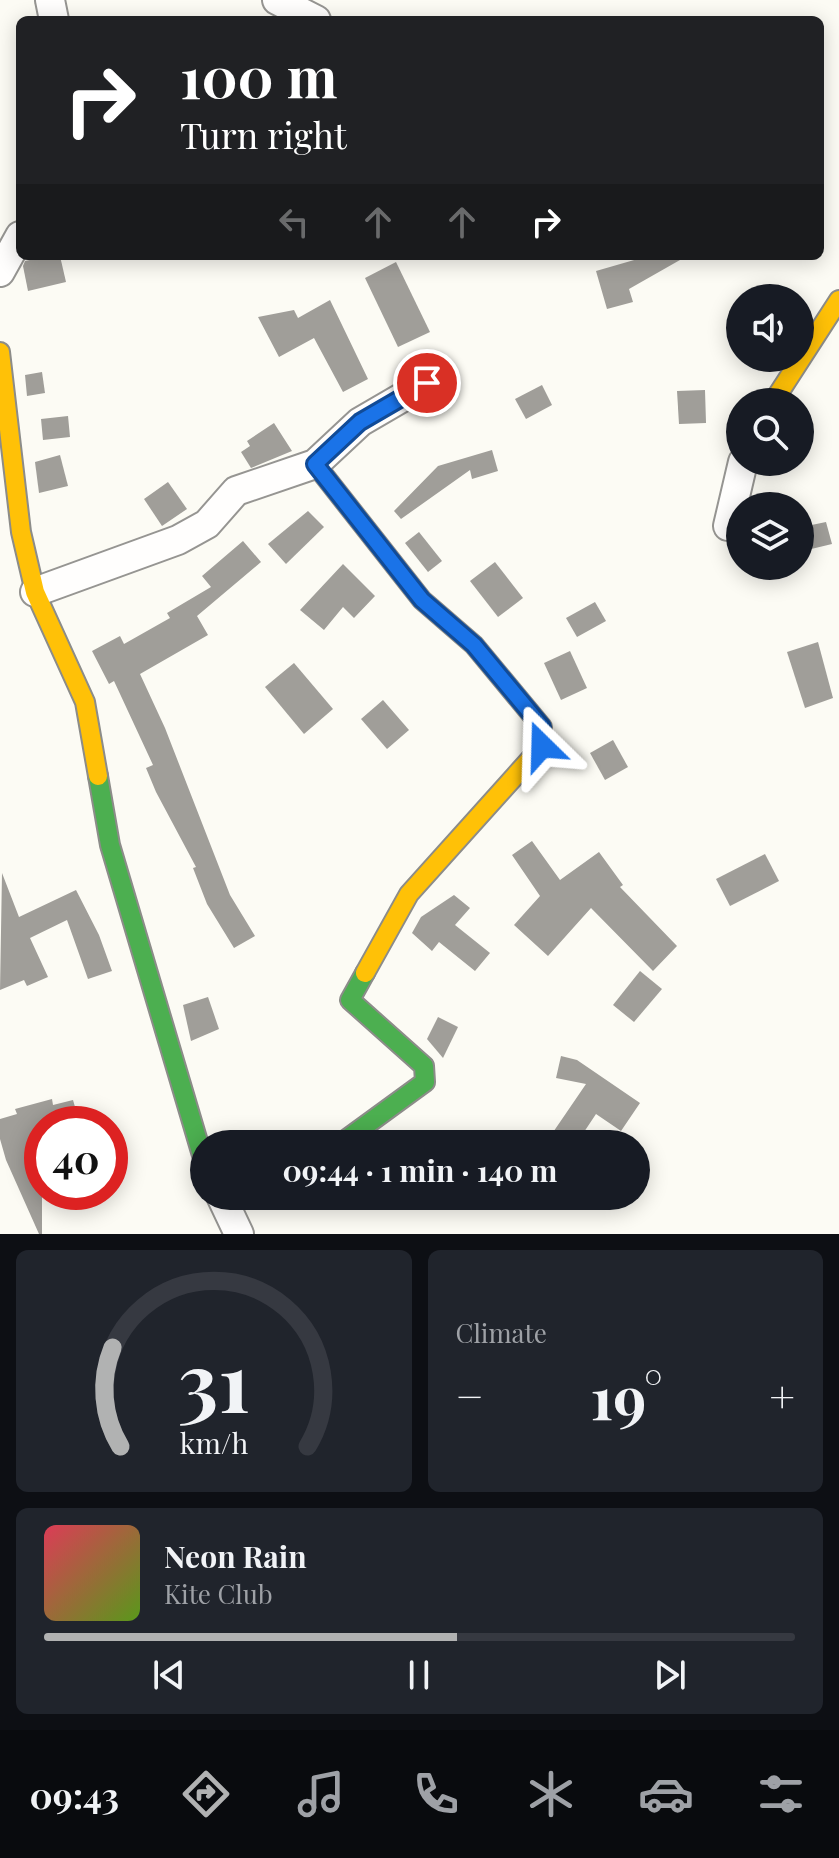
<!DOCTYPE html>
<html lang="en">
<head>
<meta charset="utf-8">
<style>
  body { margin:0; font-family:"Playfair Display",serif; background:#20242c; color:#f1f3f6; height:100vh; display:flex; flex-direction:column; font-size:30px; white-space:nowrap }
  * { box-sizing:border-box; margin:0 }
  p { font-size:26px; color:#9ea1a6 }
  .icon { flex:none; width:44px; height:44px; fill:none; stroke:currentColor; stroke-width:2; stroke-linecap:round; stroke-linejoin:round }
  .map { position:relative; height:1234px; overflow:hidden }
  .drawer { display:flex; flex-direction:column; gap:16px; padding:16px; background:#0d0f14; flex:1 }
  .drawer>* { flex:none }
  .guide { position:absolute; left:16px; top:16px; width:808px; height:244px; border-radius:12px; box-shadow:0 4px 20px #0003; background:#202124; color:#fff; overflow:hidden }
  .fabs { position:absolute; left:726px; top:284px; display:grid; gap:16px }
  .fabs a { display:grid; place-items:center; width:88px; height:88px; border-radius:50%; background:#171b24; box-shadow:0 4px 20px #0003; font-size:40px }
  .speed { position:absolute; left:24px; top:1106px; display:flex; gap:16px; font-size:40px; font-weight:700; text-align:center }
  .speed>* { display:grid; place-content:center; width:104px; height:104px; border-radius:50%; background:#171b24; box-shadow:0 4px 20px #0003; line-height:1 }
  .speed .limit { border:12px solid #d22; background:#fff; color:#111 }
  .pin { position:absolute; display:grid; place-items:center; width:68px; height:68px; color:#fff; margin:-34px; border:4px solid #fff; border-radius:50%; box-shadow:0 2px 8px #0007 }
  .me { position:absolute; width:88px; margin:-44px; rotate:338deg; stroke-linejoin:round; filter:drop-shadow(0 0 6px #0008) }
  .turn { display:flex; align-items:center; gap:28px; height:168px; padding:0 32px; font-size:36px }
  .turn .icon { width:104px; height:104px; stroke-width:2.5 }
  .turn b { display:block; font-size:56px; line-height:68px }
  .lanes { display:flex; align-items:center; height:76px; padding:0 32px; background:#0003; justify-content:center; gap:40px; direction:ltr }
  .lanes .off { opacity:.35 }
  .big { font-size:60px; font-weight:700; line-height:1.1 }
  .drawer .card { flex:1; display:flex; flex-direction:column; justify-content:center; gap:12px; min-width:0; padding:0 28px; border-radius:12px; background:#20242c }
  .drawer .dial { align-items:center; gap:0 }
  .dial svg { height:208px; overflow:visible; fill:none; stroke:#363941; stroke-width:7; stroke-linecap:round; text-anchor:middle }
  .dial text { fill:#f1f3f6; stroke:none }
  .song { display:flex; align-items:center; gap:24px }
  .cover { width:96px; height:96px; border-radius:12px; background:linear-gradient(135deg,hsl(350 70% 55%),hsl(90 70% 35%)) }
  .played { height:8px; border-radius:4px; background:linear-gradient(90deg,#b1b2b2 55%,#363941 55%) }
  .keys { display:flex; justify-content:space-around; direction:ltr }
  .heat { display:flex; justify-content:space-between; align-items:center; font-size:44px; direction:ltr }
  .drawer .tiles { flex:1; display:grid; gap:16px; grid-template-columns:1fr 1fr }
  .card:last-child { grid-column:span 2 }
  .trip { position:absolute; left:190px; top:1130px; width:460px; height:80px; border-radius:40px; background:#171b24; box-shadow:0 4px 20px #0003; font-weight:700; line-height:80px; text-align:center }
  .dock { display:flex; height:128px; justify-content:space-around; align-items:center; background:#090b0e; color:#9ea1a6 }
  .dock .icon { width:56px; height:56px }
  .dock .current { color:#b1b2b2 }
  .dock b { font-size:36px; color:#f1f3f6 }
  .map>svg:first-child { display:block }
</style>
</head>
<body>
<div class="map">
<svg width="839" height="1234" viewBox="0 0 839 1234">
  <rect width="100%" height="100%" fill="#fcfbf4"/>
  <!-- building -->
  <g fill="#a09e99">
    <polygon points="48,256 60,256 66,282 28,291 23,266 25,261"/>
    <polygon points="648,256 687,256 629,289 633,302 607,309 596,271"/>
    <polygon points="396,262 430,332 398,347 365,278"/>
    <polygon points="330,300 368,379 343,392 314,338 279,357 258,317 294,310 298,318"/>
    <polygon points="42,372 45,393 27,396 25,375"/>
    <polygon points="542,385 552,405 526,419 515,399"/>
    <polygon points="705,390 706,423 679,424 677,391"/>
    <polygon points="68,416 70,437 43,440 41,419"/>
    <polygon points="274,423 292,451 251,468 241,452 250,446 247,441"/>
    <polygon points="492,450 498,471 472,479 470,470 401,519 394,511 438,466"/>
    <polygon points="60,455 68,486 39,493 35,462"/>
    <polygon points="168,482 187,509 162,526 144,499"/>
    <polygon points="308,511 324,527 286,564 268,544"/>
    <polygon points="826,522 832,544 807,550 802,527"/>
    <polygon points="419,532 442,561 428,572 405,543"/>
    <polygon points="243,541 261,562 197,616 208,635 140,674 165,728 230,895 255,936 234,948 207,904 193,868 196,867 156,792 146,768 153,765 114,681 109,684 92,651 120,636 124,644 170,618 167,613 211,587 202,576"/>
    <polygon points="495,562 523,598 498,617 470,581"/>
    <polygon points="343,564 375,596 354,618 343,607 324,630 300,610"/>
    <polygon points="595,602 606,621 577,637 566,618"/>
    <polygon points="818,642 833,698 805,708 787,652"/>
    <polygon points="570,651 587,688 561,700 544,663"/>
    <polygon points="294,663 333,709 304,734 265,687"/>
    <polygon points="383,700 409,730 387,749 361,719"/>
    <polygon points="613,740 628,767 605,780 590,753"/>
    <polygon points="532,841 560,880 599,852 623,885 620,887 677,946 653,971 591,908 548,956 514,925 540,896 512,855"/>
    <polygon points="765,854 779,881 730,906 716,879"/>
    <polygon points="2,873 19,917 76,890 99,935 112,971 88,979 67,920 30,938 48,977 27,986 24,980 0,990"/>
    <polygon points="454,895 470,908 455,925 490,953 475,971 439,942 432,951 412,933 421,917"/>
    <polygon points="640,971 662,989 634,1022 613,1005"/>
    <polygon points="208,997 219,1029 191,1041 183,1005"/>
    <polygon points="438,1017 458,1027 443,1058 427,1039"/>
    <polygon points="561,1056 577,1060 640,1103 621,1131 596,1114 576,1144 545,1144 586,1084 556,1078"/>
    <polygon points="52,1099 53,1105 73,1100 80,1124 42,1124 42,1234 39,1234 6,1160 0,1139 0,1119 17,1114 15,1109"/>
  </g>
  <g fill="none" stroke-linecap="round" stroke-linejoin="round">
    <defs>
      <g id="street">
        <polyline points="50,0 54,20"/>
        <polyline points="277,0 316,20"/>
        <polyline points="0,272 20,236"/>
        <polyline points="728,526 743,462"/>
        <polyline points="35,592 178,540 207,524 236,491 315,464 360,422 427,383"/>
        <polyline points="221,1196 239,1234"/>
      </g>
      <g id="fast">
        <polyline points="98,776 110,845 204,1162"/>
        <polyline points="340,1144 425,1082 424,1066 350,1000 365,973"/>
      </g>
      <g id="slow">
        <polyline points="0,352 21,532 35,592 85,702 98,776"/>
        <polyline points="773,402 839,300"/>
        <polyline points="315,464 422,600 474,645 542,727 542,746 409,894 365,973"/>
      </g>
    </defs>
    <!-- street casing -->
    <use href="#street" stroke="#969592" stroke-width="32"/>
    <!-- fast casing -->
    <use href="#fast" stroke="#8c8c89" stroke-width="22"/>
    <!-- slow casing -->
    <use href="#slow" stroke="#8c8c89" stroke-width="22"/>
    <!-- street -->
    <use href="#street" stroke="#fffefd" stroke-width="28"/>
    <!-- fast -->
    <use href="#fast" stroke="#4caf50" stroke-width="18"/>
    <!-- slow -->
    <use href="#slow" stroke="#ffc107" stroke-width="18"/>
  </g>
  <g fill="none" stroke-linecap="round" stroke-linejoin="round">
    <defs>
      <polyline id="route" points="427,383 360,422 315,464 422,600 474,645 542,727 542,746"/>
    </defs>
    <!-- route casing -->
    <use href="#route" stroke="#114b97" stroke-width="20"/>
    <!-- route -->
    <use href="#route" stroke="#1a73e8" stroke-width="14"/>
  </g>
</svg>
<div class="fabs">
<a><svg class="icon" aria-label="sound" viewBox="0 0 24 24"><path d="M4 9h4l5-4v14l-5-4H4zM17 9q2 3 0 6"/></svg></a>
<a><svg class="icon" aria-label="search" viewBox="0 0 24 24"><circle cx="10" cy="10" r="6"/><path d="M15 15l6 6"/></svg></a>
<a><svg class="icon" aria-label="layers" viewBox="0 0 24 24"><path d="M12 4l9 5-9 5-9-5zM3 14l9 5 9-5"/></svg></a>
</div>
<div class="speed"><div class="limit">40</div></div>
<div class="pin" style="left:427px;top:383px;background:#d93025"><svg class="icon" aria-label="arrive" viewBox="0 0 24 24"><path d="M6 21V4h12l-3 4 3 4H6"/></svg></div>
<svg class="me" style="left:542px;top:746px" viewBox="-20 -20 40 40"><path d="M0-17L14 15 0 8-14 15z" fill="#1a73e8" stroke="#fff" stroke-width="4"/></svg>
<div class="trip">09:44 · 1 min · 140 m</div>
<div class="guide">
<div class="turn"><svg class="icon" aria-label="right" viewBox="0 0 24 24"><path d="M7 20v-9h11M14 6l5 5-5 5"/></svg><div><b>100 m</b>Turn right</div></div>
<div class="lanes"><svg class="icon off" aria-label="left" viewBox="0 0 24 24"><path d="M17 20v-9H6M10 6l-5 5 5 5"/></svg><svg class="icon off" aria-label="ahead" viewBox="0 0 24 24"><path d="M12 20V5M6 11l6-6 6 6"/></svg><svg class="icon off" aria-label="ahead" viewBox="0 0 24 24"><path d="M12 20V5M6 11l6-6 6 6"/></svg><svg class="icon" aria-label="right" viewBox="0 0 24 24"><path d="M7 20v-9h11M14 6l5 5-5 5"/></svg></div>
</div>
</div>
<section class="drawer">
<div class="tiles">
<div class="card dial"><svg viewBox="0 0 100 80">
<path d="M14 69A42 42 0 1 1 86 69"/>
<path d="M14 69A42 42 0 0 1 11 31" stroke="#b1b2b2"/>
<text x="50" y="56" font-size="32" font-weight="700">31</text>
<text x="50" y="72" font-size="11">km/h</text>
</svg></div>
<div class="card"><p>Climate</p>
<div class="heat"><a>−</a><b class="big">19°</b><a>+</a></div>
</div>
<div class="card">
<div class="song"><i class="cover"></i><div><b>Neon Rain</b><p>Kite Club</p></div></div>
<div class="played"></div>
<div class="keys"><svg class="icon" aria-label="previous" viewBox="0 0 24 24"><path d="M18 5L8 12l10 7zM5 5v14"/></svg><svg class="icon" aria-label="pause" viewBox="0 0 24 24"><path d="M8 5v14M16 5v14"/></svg><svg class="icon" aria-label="next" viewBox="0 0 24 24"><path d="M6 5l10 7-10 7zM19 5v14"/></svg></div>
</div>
</div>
</section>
<nav class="dock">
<b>09:43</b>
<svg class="icon current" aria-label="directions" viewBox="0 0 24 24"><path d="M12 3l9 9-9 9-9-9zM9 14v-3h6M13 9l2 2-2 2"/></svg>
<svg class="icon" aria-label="music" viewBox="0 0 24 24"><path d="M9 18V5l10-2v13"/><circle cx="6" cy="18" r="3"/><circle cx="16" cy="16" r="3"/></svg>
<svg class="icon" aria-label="phone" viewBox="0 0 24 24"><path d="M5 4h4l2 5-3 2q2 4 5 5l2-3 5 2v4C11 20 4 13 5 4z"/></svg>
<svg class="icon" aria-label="climate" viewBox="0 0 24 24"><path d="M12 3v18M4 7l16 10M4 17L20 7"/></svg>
<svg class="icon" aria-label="car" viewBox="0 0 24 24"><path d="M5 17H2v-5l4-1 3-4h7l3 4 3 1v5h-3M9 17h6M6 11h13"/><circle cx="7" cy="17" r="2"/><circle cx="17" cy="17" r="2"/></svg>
<svg class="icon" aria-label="filters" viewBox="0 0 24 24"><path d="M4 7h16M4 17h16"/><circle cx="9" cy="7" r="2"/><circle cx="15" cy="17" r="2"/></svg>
</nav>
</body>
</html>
